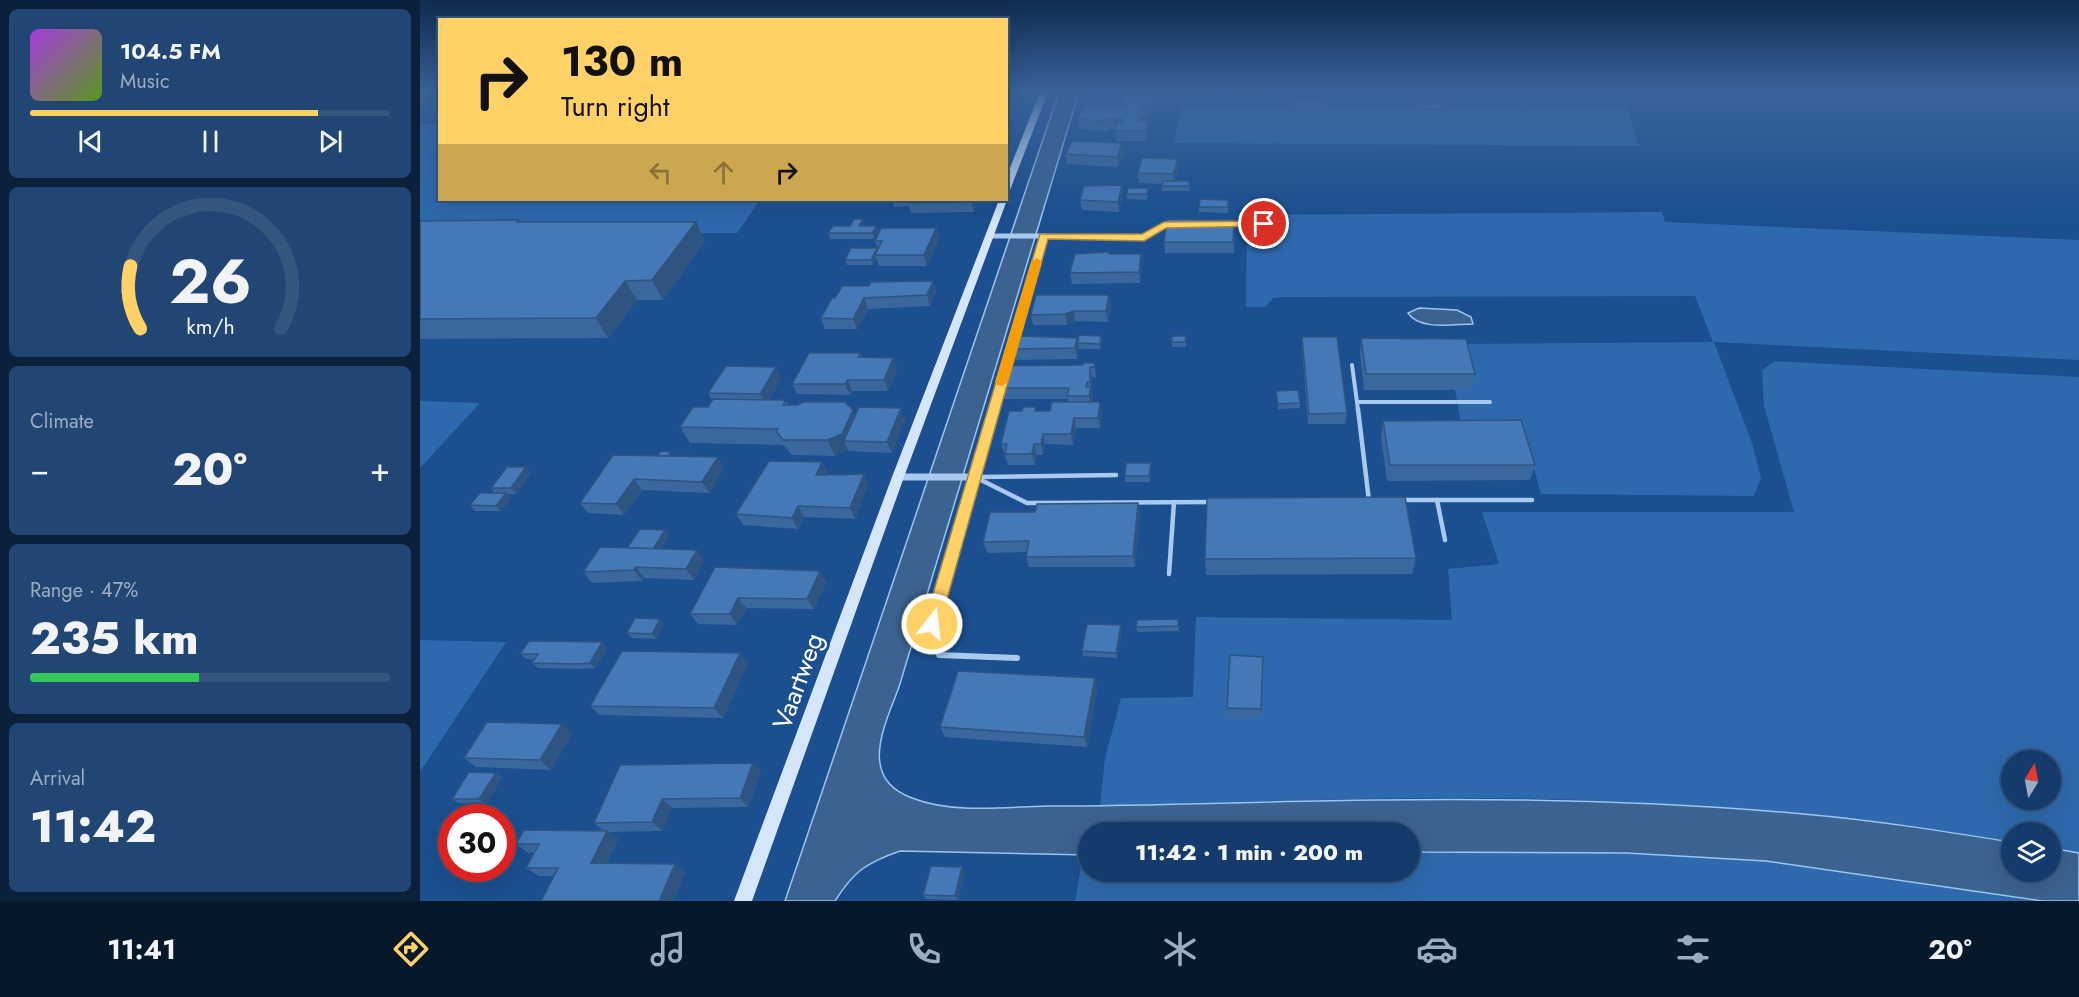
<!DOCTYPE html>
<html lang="en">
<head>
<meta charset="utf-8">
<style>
  body { margin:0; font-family:Jost,sans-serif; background:#214673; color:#f1f3f6; height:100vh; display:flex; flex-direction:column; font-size:22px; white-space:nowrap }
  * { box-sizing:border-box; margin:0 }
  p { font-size:20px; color:#9dadc1 }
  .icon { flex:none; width:33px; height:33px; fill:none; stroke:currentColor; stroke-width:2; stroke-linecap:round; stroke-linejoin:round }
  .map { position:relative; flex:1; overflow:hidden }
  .details { display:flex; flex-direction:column; gap:9px; padding:9px; background:#0b203b; width:420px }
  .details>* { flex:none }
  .top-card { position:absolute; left:18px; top:18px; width:570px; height:183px; border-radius:0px; box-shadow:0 6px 24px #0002,0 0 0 2px #33557e; background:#ffd166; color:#111; overflow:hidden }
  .needle { width:39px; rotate:10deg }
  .buttons { position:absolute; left:1581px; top:750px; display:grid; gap:12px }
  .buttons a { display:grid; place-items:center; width:60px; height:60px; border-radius:50%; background:#143b6b; box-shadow:0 6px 24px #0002,0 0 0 2px #33557e; font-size:30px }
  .speed { position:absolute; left:18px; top:804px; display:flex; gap:12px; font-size:30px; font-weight:700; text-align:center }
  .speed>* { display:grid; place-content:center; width:78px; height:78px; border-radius:50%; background:#143b6b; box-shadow:0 6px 24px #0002,0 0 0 2px #33557e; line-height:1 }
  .speed .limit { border:9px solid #d22; background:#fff; color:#111 }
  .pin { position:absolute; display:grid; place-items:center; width:51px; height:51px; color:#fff; margin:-26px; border:3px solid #fff; border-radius:50%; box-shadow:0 2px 6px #0007 }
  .me { position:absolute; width:66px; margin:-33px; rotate:16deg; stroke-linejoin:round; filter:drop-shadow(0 0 4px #0008) }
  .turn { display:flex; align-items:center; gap:21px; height:126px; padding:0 24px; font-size:27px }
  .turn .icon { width:78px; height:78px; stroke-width:2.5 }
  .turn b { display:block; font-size:42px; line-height:51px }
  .lanes { display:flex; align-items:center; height:57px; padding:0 24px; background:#0003; justify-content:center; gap:30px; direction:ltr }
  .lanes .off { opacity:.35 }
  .big { font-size:45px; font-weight:800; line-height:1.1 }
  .details .tile { flex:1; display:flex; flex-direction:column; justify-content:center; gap:9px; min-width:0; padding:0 21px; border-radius:9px; background:#214673 }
  .details .dial { align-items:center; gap:0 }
  .dial svg { height:156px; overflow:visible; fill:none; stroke:#33557e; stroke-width:7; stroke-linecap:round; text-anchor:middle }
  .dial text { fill:#f1f3f6; stroke:none }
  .song { display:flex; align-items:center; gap:18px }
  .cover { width:72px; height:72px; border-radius:9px; background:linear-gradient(135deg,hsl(280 70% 55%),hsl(90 70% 35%)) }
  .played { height:6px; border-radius:3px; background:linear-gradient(90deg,#ffd166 80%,#33557e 80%) }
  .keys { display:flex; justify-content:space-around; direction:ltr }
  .heat { display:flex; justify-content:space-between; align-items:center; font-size:33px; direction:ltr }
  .charge { height:9px; border-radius:4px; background:linear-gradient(90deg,#34c759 47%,#33557e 0) }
  .trip { position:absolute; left:658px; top:822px; width:342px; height:60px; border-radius:30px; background:#143b6b; box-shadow:0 6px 24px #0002,0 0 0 2px #33557e; font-weight:800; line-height:60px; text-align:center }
  .dock { display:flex; height:96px; justify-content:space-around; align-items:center; background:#08182b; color:#9dadc1 }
  .dock .icon { width:42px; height:42px }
  .dock .current { color:#ffd166 }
  .dock b { font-size:27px; color:#f1f3f6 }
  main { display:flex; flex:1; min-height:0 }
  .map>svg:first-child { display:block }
</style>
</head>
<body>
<main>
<section class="details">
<div class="tile">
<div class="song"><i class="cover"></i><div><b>104.5 FM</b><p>Music</p></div></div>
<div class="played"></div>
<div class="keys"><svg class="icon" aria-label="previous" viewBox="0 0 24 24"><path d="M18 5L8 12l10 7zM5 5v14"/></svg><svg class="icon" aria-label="pause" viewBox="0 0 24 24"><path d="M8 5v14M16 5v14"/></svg><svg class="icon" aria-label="next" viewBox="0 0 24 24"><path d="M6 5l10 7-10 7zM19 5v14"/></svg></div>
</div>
<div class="tile dial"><svg viewBox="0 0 100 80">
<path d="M14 69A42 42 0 1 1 86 69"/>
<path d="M14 69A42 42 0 0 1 9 37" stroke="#ffd166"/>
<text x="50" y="56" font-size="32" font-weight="700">26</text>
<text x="50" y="72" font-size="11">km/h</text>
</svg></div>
<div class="tile"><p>Climate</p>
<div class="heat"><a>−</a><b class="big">20°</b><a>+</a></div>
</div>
<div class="tile"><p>Range · 47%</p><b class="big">235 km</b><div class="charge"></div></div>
<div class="tile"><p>Arrival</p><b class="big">11:42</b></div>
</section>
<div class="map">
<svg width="1659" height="901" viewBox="0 0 1659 901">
  <rect width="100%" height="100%" fill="#1b4f8f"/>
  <!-- green -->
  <g fill="#2e69ad" fill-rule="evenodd">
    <polygon points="762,106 1206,106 1219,146 753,143"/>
    <polygon points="0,124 19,124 20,200 340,200 317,233 0,235"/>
    <polygon points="1242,212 1245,222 1659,240 1659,360 1294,342 1332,443 1341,478 1334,496 1121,494 1102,427 1041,424 1027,344 1293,342 1275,296 867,297 853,298 845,307 826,307 827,215"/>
    <path d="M 1355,361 L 1659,377 L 1659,853 L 1631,848 L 1630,832 L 1592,832 L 1591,842 C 1416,815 1239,799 1061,798 C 934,797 807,803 680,806 L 685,758 L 701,698 L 773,697 L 776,617 L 1032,620 L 1028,569 L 1079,564 L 1062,512 L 1374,512 L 1344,406 L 1342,370 ZM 1592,760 L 1630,760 L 1630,800 L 1592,800 Z"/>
    <polygon points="0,401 60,403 0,468"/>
    <polygon points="0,640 86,642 0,772"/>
    <polygon points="990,852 1206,853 1346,861 1622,901 655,901 663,855 669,855 669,872 990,872"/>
  </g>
  <!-- water -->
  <g fill="#3c6290" stroke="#9cc4f0" stroke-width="1.5">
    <path d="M 639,92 L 659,92 L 479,687 C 465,725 437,778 492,798 C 533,814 584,807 627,806 C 737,806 846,801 956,800 C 1098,798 1241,801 1383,814 C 1453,820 1522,831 1591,842 L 1592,872 L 1630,872 L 1631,848 L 1659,853 L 1659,901 L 1622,901 L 1346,861 L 1206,853 L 990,852 L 990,832 L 669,832 L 669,855 L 480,851 C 446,863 434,871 415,901 L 365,901 Z"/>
    <path d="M 999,308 L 1037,310 L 1051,317 L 1053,324 C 1034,324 1000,331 988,313 Z"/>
  </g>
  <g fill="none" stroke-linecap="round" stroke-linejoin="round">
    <!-- lane-far3 -->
    <g stroke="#a9c9ee" stroke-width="3">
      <polyline points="809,224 844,224"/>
      <polyline points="728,235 744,225 749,225"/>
    </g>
    <!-- lane-far2 -->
    <g stroke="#a9c9ee" stroke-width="4">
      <polyline points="624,236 724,237 730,233"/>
      <polyline points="932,365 937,402"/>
      <polyline points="938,411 937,402 1070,402"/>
    </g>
    <!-- lane-far1 -->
    <g stroke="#a9c9ee" stroke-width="4.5">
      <polyline points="938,409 949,501"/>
      <polyline points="555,477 607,503 792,502"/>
      <polyline points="557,477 696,475"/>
      <polyline points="980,500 1112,500"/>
      <polyline points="1017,500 1025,540"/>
      <polyline points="749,574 754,502"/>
      <polyline points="512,624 513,630"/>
    </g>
    <!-- lane -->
    <polyline stroke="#a9c9ee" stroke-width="6" points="513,628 519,655 597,658"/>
    <!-- street-far1 -->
    <g stroke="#a9c9ee" stroke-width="5">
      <polyline points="569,236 624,236 585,372"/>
      <polyline points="573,411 580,388"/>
    </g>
    <!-- street -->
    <g stroke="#a9c9ee" stroke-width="7">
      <polyline points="478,477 555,477"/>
      <polyline points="512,624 574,409"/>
    </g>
    <!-- secondary -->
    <g fill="#d6e6fa" fill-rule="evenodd">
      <polygon points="620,92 628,92 590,190 586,192 586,178"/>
      <polygon points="586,199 587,200 484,477 332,901 314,901 472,477 579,200"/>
    </g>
  </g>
  <!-- wall -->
  <g fill="#3a679d">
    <polygon points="710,92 796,92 795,94 792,94 791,103 733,102 731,113 728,113 729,122 728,123 728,131 727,141 696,141 696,129 688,129 687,131 660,129 658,119 702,107 701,103 710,94"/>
    <polygon points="825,92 824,102 812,101 812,96"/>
    <polygon points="827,92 838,92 839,100 828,101"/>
    <polygon points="870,101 906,107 906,112 871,111"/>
    <polygon points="997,104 1025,110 1025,115 997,113 996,109"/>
    <polygon points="702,143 704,153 698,167 647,164 646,154"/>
    <polygon points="758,159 758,170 755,181 770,186 769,191 742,191 742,184 719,183 718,173"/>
    <polygon points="702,185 703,195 699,212 662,210 660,200"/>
    <polygon points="728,188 728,194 727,200 707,199 707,194"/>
    <polygon points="472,200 558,200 554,212 491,213 489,206 474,207"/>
    <polygon points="808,200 808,213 779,212 779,207"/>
    <polygon points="814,220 814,253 745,253 744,242"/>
    <polygon points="0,221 101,222 285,241 243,300 217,300 188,338 0,339"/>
    <polygon points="445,224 444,226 458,231 454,239 410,239 408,233 430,226"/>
    <polygon points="516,228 519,238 507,266 459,266 456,258 453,265 427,265 425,260 458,250 455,241"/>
    <polygon points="721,254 722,265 720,283 652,284 650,273"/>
    <polygon points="513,281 516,292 510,306 448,309 437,329 405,329 401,318 415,298 449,286"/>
    <polygon points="689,295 691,306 688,322 655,321 647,325 613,325 611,315"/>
    <polygon points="681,336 682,341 680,349 659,349 657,359 596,360 593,349 658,341"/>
    <polygon points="882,337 927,413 925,424 888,424 882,348"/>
    <polygon points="941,338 1055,374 1051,390 944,390 940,354"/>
    <polygon points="766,341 766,347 752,347 752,342"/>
    <polygon points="440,353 442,357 473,358 477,369 468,391 432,391 430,395 377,394 372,384"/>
    <polygon points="675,363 676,374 676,378 672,377 672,402 682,412 680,428 656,428 653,445 625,444 623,455 617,455 615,465 588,465 581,444 617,411 630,411 648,402 648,399 579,399 576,388"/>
    <polygon points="361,378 349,400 366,400 368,405 433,410 435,415 481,408 485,419 472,453 429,451 428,450 415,456 372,455 363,445 270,443 260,427 288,407 292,400 288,393"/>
    <polygon points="856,391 880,403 880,408 858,409"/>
    <polygon points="963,421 1115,465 1110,480 967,481 961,437"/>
    <polygon points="254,457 304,468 289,493 222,490 204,515 168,513 160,503"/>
    <polygon points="402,462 408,473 407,475 448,485 435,519 384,517 378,529 323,525 316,514"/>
    <polygon points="731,468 730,482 705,482 705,476"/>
    <polygon points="111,472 96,494 87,494 91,498 81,511 55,511 50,505 75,493 71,488"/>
    <polygon points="718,503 720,514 715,567 609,567 606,557 607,552 567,553 563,542"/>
    <polygon points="249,535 240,549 284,561 274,580 224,578 222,581 172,583 163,572 207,548"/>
    <polygon points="996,558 992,574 786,575 785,559"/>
    <polygon points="400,571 406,582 394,609 326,608 317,625 278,624 270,614"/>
    <polygon points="240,619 244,624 236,639 212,638 207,633"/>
    <polygon points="759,625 759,631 717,632 716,627"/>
    <polygon points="702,630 697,658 663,656 662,651"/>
    <polygon points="187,648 175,668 159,669 118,668 112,663 115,659 106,659 100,654"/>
    <polygon points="320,653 328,663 303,718 180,715 170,706"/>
    <polygon points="843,657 841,719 807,718 807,708"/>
    <polygon points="677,688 667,747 525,737 520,727"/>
    <polygon points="152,733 131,770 56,767 44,758"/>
    <polygon points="333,763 341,772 328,807 252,808 242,831 189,832 198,839 187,863 255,864 265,872 253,901 121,901 133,876 119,876 106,868 114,852 108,853 96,844 184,831 174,823"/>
    <polygon points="76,773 82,777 66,804 39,803 32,799"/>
    <polygon points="545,872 538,900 506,899 503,895"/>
  </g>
  <!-- shaded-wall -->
  <g fill="#305480">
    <polygon points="732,94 733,104 731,113 731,103"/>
    <polygon points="722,103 723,113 728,113 729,122 728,123 728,131 727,141 726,131 719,121"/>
    <polygon points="590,119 591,129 588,138 586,127"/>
    <polygon points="702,143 704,153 698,167 697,157"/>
    <polygon points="758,159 758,170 754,184 753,174"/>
    <polygon points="702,185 703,195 699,212 698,202"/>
    <polygon points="552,200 558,200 554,212 551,202"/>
    <polygon points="443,219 445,224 441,231 439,226"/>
    <polygon points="276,222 285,241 243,300 232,280"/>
    <polygon points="456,226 458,231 454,239 452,233"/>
    <polygon points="516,228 519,238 507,266 504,255"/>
    <polygon points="457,248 459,253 455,255 456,258 453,265 451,260"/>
    <polygon points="721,254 722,265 720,283 719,272"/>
    <polygon points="205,281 217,300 188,338 176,318"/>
    <polygon points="513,281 516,292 510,306 507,295"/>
    <polygon points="689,295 691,306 688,322 686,311"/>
    <polygon points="444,298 448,309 437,329 433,319"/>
    <polygon points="654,311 655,321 647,325 645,314"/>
    <polygon points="681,336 682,341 680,349 680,344"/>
    <polygon points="657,338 659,349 657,359 655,348"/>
    <polygon points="473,358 477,369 468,391 464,380"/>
    <polygon points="675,363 676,374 676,378 674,367"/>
    <polygon points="356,367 361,378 346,405 340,394"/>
    <polygon points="670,367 672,377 673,398 671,407 669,396 671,387"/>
    <polygon points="428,380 432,391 430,395 425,384"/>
    <polygon points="680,402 682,412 680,428 678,418"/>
    <polygon points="481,408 485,419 472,453 467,442"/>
    <polygon points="433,410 440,426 424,441 428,450 415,456 407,440"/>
    <polygon points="654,418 656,428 653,445 651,434"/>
    <polygon points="623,434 625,444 623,455 621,444"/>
    <polygon points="614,444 617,455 615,465 612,454"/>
    <polygon points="298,457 304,468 289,493 282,482"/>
    <polygon points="402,462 408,473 401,486 396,475"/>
    <polygon points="106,467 111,472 96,494 91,488"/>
    <polygon points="444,474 448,485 435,519 430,508"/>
    <polygon points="214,479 222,490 204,515 196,504"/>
    <polygon points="86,493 91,498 81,511 76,506"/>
    <polygon points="718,503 720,514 715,567 713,556"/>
    <polygon points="378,506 384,517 378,529 372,518"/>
    <polygon points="245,530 249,535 235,556 231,551"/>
    <polygon points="277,550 284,561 274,580 266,569"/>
    <polygon points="216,567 224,578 222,581 214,570"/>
    <polygon points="400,571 406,582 394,609 387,599"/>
    <polygon points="318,598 326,608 317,625 310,614"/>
    <polygon points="240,619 244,624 236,639 232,634"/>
    <polygon points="701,625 702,630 697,658 696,653"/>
    <polygon points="182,642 187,648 175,668 170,663"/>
    <polygon points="320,653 328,663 303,718 294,708"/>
    <polygon points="675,678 677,688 667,747 664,737"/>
    <polygon points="142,724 152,733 131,770 120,760"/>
    <polygon points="333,763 341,772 328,807 320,798"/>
    <polygon points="76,773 82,777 66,804 59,799"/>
    <polygon points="242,799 252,808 242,831 232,822"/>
    <polygon points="187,831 198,839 183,871 171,863"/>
    <polygon points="255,864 265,872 253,901 239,901"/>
    <polygon points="542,867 545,872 538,900 535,896"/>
  </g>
  <!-- building -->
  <g fill="#4478b7" stroke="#305480" stroke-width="1.5">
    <polygon points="722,92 791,92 790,93"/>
    <polygon points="812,92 825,92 824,97 812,96"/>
    <polygon points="828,92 838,92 839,95 828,96"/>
    <polygon points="703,94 732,94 731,103 722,103 721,108 726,109 728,113 719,117 719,121 728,121 726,131 695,131 697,121 702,122 703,119 687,119 686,121 658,119 662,107 706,107 706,103 701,103"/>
    <polygon points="870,101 906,101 906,107 871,106"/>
    <polygon points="997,104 1024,104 1025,110 998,109"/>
    <polygon points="586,119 590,119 586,127"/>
    <polygon points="652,141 702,143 697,157 646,154"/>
    <polygon points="722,158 758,159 753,174 718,173"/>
    <polygon points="743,181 769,181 769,186 742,186"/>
    <polygon points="702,185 698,202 660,200 664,186"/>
    <polygon points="708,188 728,188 727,194 707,194"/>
    <polygon points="780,199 808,200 808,207 779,207"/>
    <polygon points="489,200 552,200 551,202 488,203"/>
    <polygon points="434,219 443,219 439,226 456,226 452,233 408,233 413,226 430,226"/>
    <polygon points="747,219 814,220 813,242 744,242"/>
    <polygon points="99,220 97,222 276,222 232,280 205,281 176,318 0,319 0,221"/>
    <polygon points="461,228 516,228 504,255 455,255 462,241 455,241"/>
    <polygon points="431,248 457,248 451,260 425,260"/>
    <polygon points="689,252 689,254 721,254 719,272 650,273 655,254"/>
    <polygon points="513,281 507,295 444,298 433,319 401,318 412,298 415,298 422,286 449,286 451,282"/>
    <polygon points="616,295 689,295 686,311 654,311 645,314 611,315"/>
    <polygon points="659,335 681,336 680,344 658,343"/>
    <polygon points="598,336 657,338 655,348 593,349"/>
    <polygon points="752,336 766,336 765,342 752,342"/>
    <polygon points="882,337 917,337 927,413 889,414"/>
    <polygon points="941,338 1046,339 1055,374 946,374"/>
    <polygon points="389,353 440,353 438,357 473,358 464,380 428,380 425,384 372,384"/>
    <polygon points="663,363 675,363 674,367 670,367 670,382 667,382 666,387 671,387 669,396 647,396 649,388 576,388 582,366 663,365"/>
    <polygon points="306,366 356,367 340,394 288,393"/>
    <polygon points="878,390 880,403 858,404 856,391"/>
    <polygon points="293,399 366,400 363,405 378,405 383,402 425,402 433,410 422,434 407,440 363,440 356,431 358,429 260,427 273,407 288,407"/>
    <polygon points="632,402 680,402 678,418 654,418 651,434 623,434 621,444 614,444 612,454 585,454 587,444 581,444 589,411 602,411 603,407 616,407 615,411 630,411"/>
    <polygon points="439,407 481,408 467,442 424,441"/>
    <polygon points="1101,420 1115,465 970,465 963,421"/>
    <polygon points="241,451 251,452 248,456 237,456"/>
    <polygon points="193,455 298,457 282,482 214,479 196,504 160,503"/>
    <polygon points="349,461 402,462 396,475 444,474 430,508 378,506 372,518 316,514"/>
    <polygon points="706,463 731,463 729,476 705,476"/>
    <polygon points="87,467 106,467 91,488 71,488"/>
    <polygon points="60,493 86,493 76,506 50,505"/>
    <polygon points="985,497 996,558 785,559 787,498"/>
    <polygon points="718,503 713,556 606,557 609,541 563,542 570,512 615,512 617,504"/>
    <polygon points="220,529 245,530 233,549 207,548"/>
    <polygon points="180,547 277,550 266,569 216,567 214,570 163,572"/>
    <polygon points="295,567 400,571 387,599 318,598 310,614 270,614"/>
    <polygon points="215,618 240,619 232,634 207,633"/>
    <polygon points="758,619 758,626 716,627 717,620"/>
    <polygon points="667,624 701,625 696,653 662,651"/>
    <polygon points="109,641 182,642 170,663 154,664 112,663 118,654 100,654"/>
    <polygon points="202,651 320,653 294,708 170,706"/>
    <polygon points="810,655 843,657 841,709 807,708"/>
    <polygon points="538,671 675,678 664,737 520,727"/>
    <polygon points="67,722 142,724 120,760 44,758"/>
    <polygon points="333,763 320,798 242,799 232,822 174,823 200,765"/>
    <polygon points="49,772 76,773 59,799 32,799"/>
    <polygon points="104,830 187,831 171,863 255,864 239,901 121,901 138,868 106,868 119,844 96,844"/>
    <polygon points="511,866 542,867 535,896 503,895"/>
  </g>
  <!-- sky -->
  <linearGradient id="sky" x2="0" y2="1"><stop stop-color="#0f2b4f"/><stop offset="0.42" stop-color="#39639b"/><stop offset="1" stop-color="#39639b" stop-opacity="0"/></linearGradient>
  <rect width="1659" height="218" fill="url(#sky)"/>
  <!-- route -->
  <polygon fill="#ffd166" stroke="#a68842" stroke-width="1.5" points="844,221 847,222 847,226 746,228 724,241 628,239 520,624 518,629 512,631 507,629 504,624 620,234 722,234 744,222"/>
  <!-- slow -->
  <polygon fill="#f59e0b" points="617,258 622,262 588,382 582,386 577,385 575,382 611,262"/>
  <g text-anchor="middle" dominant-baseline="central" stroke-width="6" stroke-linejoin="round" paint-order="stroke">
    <!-- near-street labels -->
    <g font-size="26" fill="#fff" stroke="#1b4f8f">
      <text transform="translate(378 681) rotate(-70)">Vaartweg</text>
    </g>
  </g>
</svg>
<div class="buttons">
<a><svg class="needle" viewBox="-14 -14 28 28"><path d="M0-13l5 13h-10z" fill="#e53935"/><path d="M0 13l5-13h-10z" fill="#9dadc1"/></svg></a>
<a><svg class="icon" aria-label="layers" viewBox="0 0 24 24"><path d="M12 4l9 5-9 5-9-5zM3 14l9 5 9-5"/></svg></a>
</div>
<div class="speed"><div class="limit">30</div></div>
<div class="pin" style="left:844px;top:224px;background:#d93025"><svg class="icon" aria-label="arrive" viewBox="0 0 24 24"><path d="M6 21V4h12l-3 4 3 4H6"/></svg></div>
<svg class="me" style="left:512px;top:624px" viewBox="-20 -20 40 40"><circle r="17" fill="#ffd166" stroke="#fff" stroke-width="3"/><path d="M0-11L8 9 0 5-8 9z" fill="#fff"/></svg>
<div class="trip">11:42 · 1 min · 200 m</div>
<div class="top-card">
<div class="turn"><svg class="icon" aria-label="right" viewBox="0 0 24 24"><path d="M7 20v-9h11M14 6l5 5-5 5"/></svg><div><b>130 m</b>Turn right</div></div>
<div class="lanes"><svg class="icon off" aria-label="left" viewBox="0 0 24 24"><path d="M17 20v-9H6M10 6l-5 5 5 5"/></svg><svg class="icon off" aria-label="ahead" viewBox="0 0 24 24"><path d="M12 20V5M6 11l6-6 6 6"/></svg><svg class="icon" aria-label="right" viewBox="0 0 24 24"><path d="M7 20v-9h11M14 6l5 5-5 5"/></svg></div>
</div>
</div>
</main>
<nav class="dock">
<b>11:41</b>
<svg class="icon current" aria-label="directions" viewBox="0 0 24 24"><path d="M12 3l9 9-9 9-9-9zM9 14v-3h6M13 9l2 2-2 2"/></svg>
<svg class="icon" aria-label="music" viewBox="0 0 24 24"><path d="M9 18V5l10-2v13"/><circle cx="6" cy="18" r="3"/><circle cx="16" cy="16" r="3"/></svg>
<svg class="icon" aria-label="phone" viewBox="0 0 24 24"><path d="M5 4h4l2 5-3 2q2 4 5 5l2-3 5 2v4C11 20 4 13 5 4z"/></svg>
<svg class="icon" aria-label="climate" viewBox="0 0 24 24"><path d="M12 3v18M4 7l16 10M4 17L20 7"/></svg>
<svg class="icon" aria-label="car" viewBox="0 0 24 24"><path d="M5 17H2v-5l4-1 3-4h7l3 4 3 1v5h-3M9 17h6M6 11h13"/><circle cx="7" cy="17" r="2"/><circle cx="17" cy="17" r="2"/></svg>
<svg class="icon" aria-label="filters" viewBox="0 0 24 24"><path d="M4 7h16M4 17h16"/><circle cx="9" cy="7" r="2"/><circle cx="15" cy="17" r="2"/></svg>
<b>20°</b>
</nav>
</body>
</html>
